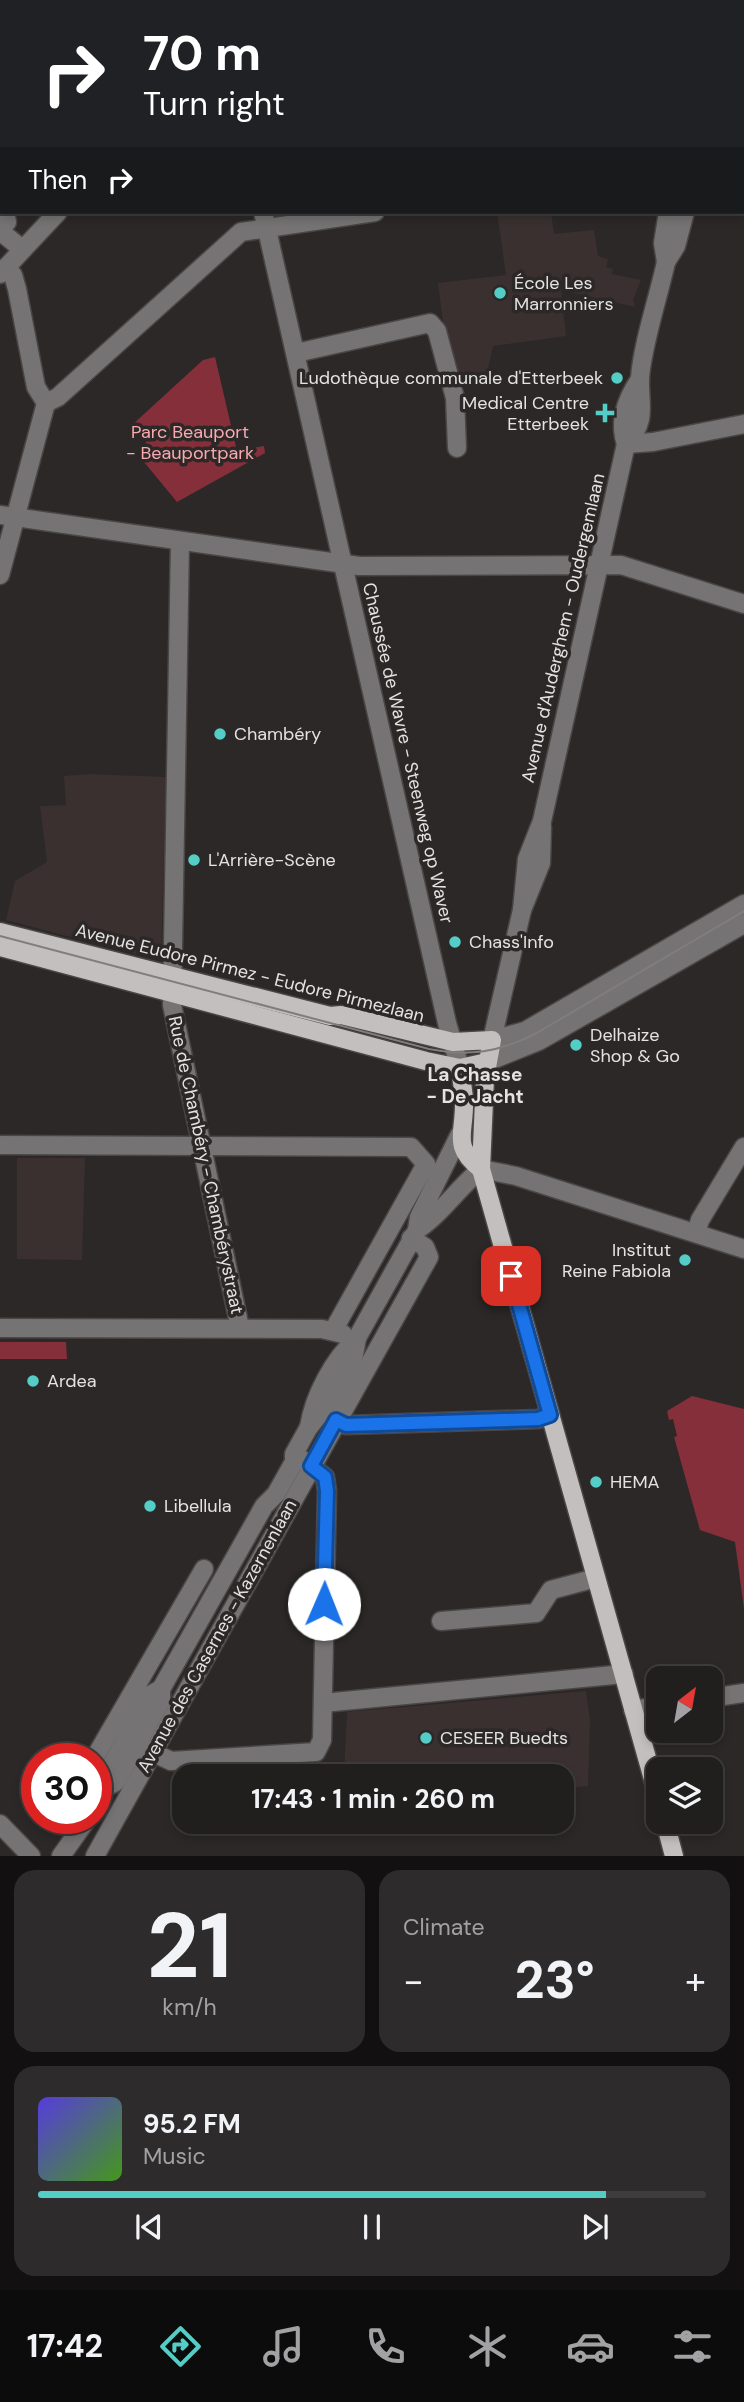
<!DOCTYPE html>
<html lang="en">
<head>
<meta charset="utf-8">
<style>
  body { margin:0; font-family:"DM Sans",sans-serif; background:#2d2b2b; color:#f1f3f6; height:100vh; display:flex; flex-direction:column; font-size:26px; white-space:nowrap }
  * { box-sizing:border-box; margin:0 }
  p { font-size:23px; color:#a2a2a4 }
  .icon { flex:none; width:38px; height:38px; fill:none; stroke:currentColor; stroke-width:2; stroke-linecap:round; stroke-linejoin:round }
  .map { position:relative; height:1856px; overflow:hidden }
  .drawer { display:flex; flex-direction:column; gap:14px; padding:14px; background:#121010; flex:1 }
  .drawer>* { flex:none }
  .top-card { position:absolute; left:0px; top:0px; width:746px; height:214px; box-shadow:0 4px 10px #0003,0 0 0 2px #3e3c3c; background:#202124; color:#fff; overflow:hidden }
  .needle { width:46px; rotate:31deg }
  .buttons { position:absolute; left:646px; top:1666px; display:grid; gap:14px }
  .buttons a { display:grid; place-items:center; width:77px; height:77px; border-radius:14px; background:#211e1e; box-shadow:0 4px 10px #0003,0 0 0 2px #3e3c3c; font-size:35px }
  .speed { position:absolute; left:21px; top:1743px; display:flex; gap:14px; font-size:35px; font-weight:700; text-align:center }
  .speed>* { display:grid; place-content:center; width:91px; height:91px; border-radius:50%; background:#211e1e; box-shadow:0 4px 10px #0003,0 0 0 2px #3e3c3c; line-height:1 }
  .speed .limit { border:10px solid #d22; background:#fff; color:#111 }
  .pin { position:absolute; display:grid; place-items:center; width:60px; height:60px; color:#fff; margin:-30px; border-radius:14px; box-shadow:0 4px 10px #0006 }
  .me { position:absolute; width:77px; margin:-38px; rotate:1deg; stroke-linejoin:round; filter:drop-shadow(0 0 5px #0008) }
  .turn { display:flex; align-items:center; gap:24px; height:147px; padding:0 28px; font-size:32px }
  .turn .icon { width:91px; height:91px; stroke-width:2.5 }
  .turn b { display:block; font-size:49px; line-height:60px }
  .then { display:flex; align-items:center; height:66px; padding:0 28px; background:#0003; gap:14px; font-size:26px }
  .big { font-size:52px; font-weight:700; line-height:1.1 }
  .drawer .widget { flex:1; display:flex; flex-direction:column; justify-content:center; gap:10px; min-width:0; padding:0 24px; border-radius:21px; background:#2d2b2b }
  .drawer .dial { align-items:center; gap:0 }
  .dial b { font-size:91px; line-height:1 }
  .song { display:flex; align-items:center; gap:21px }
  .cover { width:84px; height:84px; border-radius:10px; background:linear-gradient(135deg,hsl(250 70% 55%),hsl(100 70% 35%)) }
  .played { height:7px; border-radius:4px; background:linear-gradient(90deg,#54cdc7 85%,#3e3c3c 85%) }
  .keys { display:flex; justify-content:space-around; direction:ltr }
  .heat { display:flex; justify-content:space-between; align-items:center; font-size:38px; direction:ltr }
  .drawer .tiles { flex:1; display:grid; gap:14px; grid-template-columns:1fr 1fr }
  .widget:last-child { grid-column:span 2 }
  .trip { position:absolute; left:172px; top:1764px; width:402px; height:70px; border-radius:21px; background:#211e1e; box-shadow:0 4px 10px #0003,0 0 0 2px #3e3c3c; font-weight:700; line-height:70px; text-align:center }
  .tabs { display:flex; height:112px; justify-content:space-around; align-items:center; background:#0d0c0c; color:#a2a2a4 }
  .tabs .icon { width:49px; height:49px }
  .tabs .active { color:#54cdc7 }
  .tabs b { font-size:32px; color:#f1f3f6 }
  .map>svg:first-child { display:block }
</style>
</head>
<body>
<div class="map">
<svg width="744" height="1856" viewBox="0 0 744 1856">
  <rect width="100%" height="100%" fill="#2c2828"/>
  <!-- built -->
  <g fill="#3a3030">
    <polygon points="497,212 551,212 554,234 594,230 598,256 608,259 606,267 613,269 612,274 641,280 633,300 635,307 561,290 566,336 493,346 487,374 455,378 447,353 438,283 506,275"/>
    <polygon points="89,774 166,777 161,958 154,959 6,920 15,881 47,862 40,806 66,805 64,776"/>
    <polygon points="17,1158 85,1158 82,1260 17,1259"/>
    <polygon points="586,1691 590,1721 588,1786 562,1789 562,1776 344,1776 347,1712"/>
  </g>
  <!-- green -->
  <g fill="#852f3a">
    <polygon points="215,357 237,451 264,446 265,453 177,502 144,462 146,440 132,425 203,360"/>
    <polygon points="0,1342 66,1342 67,1359 0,1359"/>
    <polygon points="692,1396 744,1409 744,1609 735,1542 700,1530 674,1437 677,1436 673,1419 669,1420 667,1411"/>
  </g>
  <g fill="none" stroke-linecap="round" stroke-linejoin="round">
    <defs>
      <g id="minor">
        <polyline points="214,0 214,2"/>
        <polyline points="716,2 716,0"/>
        <polyline points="732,2 733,0"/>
        <polyline points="0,173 2,185"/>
        <polyline points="263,212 447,1023 460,1068"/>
        <polyline points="0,229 7,222 5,212"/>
        <polyline points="0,231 22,249"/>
        <polyline points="666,262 663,243 668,212"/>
        <polyline points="5,268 13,275 17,289 36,387 46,403"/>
        <polyline points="0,274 58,212"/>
        <polyline points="296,353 430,323 437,331 455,398 457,448"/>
        <polyline points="46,403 58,397 241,232 375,212"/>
        <polyline points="626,444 653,442 744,424"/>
        <path d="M 626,444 C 618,421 627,398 640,379"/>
        <polyline points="0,515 359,566 621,565 744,604"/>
        <polyline points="180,541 172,1005 240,1328"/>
        <polyline points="0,575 46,403"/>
        <polyline points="542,827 541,863 522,910 492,1040 525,1031 744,904"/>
        <path d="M 522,910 L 527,859 L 542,821 L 626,444 C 648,420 639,405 640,378 C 642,346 659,295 666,262 L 676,246 L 685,212"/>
        <polyline points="487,1062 539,1041 744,924"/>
        <polyline points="0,1145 411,1147 426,1164 333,1331"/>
        <path d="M 417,1230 C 439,1216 459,1187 481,1169 L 516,1176 L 744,1249"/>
        <polyline points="696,1233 700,1220 744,1147"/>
        <polyline points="0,1328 322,1329 343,1334"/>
        <polyline points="326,1414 346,1425 538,1419 550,1415"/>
        <path d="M 309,1427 C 314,1396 333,1360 357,1338 L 417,1230 L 419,1217 L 460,1134"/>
        <polyline points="441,1621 536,1613 551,1590 596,1578"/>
        <polyline points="710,1698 744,1693"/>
        <polyline points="323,1703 624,1674"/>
        <polyline points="633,1710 658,1706"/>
        <polyline points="141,1747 171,1761 316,1752 322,1740 327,1491 325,1477 303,1460"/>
        <polyline points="94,1759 204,1569"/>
        <polyline points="106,1787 105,1776 116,1757 150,1695 161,1689"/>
        <polyline points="96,1805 106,1787 116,1782 161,1701 161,1689 264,1506 276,1494 294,1462 294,1454 309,1427 330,1401 354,1355 357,1338"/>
        <polyline points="0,1824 31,1856"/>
        <polyline points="61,1856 88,1818"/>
        <polyline points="95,1856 429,1257 425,1247 411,1238"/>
      </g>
      <g id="major">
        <polyline points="0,932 330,1016 341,1015 453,1042 492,1040 485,1078 481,1169 658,1797"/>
        <polyline points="0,947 426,1061 460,1068 487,1062"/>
        <path d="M 460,1068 C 461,1079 464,1091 464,1102 C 465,1133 451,1146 481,1169"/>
        <polyline points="665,1822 674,1856"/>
      </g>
    </defs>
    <!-- minor casing -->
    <use href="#minor" stroke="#4a4646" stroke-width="21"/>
    <!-- major casing -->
    <use href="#major" stroke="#4a4646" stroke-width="21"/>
    <!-- minor -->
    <use href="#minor" stroke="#767374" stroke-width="18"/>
    <!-- major -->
    <use href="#major" stroke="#c3bfbf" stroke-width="18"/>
    <!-- tram -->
    <path stroke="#817d7d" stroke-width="2" d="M 0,936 L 429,1049 C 469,1057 499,1052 535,1034 L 744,911"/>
  </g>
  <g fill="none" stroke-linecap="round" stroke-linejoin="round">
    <defs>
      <polyline id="route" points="324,1604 327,1491 325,1477 311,1466 336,1420 346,1425 538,1419 550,1415 511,1276"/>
    </defs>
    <!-- route casing -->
    <use href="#route" stroke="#114b97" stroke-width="18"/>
    <!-- route -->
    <use href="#route" stroke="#1a73e8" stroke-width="12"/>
  </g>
  <!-- markers -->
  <g fill="#54cdc7" stroke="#2c2828" stroke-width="2.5">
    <circle cx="500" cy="293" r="7"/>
    <circle cx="617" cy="378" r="7"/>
    <path d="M601.5 402.5h7v7h7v7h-7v7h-7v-7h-7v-7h7z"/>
    <circle cx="220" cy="734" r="7"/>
    <circle cx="194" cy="860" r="7"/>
    <circle cx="455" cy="942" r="7"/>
    <circle cx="576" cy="1045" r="7"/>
    <circle cx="685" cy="1260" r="7"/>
    <circle cx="33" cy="1381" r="7"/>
    <circle cx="596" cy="1482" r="7"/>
    <circle cx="150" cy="1506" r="7"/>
    <circle cx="426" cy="1738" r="7"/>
  </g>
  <g text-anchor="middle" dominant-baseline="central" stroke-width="7" stroke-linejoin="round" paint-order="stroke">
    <!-- poi labels -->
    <g font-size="18" fill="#e5e2e2" stroke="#2c2828" text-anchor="start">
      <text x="514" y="283">École Les<tspan x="514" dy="21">Marronniers</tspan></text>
      <text x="603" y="378" text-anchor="end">Ludothèque communale d'Etterbeek</text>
      <text x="589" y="403" text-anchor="end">Medical Centre<tspan x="589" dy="21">Etterbeek</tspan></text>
      <text x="234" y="734">Chambéry</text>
      <text x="208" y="860">L'Arrière-Scène</text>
      <text x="469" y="942">Chass'Info</text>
      <text x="590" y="1035">Delhaize<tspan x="590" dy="21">Shop &amp; Go</tspan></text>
      <text x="671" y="1250" text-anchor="end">Institut<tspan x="671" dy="21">Reine Fabiola</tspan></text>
      <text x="47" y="1381">Ardea</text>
      <text x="610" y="1482">HEMA</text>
      <text x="164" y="1506">Libellula</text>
      <text x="440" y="1738">CESEER Buedts</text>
    </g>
    <!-- park labels -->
    <g font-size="18" fill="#f9aaaf" stroke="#2c2828">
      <text x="190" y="432">Parc Beauport<tspan x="190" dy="21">- Beauportpark</tspan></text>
    </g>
    <!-- street labels -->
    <g font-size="18" fill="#e5e2e2" stroke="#2c2828">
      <text transform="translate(563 628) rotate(-77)">Avenue d'Auderghem - Oudergemlaan</text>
      <text transform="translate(408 753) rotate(77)">Chaussée de Wavre - Steenweg op Waver</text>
      <text transform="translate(250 973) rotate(14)">Avenue Eudore Pirmez - Eudore Pirmezlaan</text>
      <text transform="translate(206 1165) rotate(78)">Rue de Chambéry - Chambérystraat</text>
      <text transform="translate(217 1636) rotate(-61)">Avenue des Casernes - Kazernenlaan</text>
    </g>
    <!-- neighbourhood labels -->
    <g font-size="19" font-weight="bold" fill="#e5e2e2" stroke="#2c2828">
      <text x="475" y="1074">La Chasse<tspan x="475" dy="22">- De Jacht</tspan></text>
    </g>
  </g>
</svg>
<div class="buttons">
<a><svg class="needle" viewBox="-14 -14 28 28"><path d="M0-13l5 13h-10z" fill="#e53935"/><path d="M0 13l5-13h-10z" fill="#a2a2a4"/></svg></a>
<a><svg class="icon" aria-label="layers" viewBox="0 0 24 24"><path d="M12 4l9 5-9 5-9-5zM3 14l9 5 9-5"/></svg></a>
</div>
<div class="speed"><div class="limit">30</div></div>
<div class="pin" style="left:511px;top:1276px;background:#d93025"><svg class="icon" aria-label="arrive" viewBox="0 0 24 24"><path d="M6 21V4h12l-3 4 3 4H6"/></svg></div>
<svg class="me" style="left:324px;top:1604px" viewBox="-20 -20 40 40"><circle r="19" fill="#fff"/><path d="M0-13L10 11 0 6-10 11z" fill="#1a73e8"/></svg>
<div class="trip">17:43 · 1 min · 260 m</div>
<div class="top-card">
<div class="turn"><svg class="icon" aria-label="right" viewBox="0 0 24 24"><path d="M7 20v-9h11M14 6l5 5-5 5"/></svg><div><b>70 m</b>Turn right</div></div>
<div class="then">Then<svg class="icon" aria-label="right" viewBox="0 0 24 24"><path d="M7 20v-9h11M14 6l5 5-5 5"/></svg></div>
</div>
</div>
<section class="drawer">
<div class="tiles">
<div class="widget dial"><b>21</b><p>km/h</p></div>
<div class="widget"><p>Climate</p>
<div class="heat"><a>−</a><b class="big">23°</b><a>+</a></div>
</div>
<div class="widget">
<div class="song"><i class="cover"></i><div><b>95.2 FM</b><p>Music</p></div></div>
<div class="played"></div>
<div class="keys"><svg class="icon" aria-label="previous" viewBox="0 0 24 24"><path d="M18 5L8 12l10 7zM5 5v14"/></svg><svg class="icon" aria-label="pause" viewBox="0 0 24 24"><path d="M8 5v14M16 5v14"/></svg><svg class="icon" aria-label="next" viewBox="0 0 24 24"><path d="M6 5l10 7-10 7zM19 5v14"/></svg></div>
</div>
</div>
</section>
<nav class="tabs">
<b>17:42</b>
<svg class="icon active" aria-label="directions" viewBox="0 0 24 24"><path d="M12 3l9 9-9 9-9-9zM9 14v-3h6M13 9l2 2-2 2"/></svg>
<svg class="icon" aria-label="music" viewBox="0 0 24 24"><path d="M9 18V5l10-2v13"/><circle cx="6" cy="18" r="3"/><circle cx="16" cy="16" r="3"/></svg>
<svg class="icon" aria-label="phone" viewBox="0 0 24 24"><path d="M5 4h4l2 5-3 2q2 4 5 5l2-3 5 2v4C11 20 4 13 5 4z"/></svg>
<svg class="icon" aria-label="climate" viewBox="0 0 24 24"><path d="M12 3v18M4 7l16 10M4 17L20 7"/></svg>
<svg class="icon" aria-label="car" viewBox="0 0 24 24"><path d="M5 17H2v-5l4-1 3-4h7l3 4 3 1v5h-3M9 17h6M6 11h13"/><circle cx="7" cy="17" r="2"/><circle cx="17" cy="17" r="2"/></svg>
<svg class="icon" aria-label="filters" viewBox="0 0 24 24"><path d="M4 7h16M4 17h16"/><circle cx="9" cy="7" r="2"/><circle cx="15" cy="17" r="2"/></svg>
</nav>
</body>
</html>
